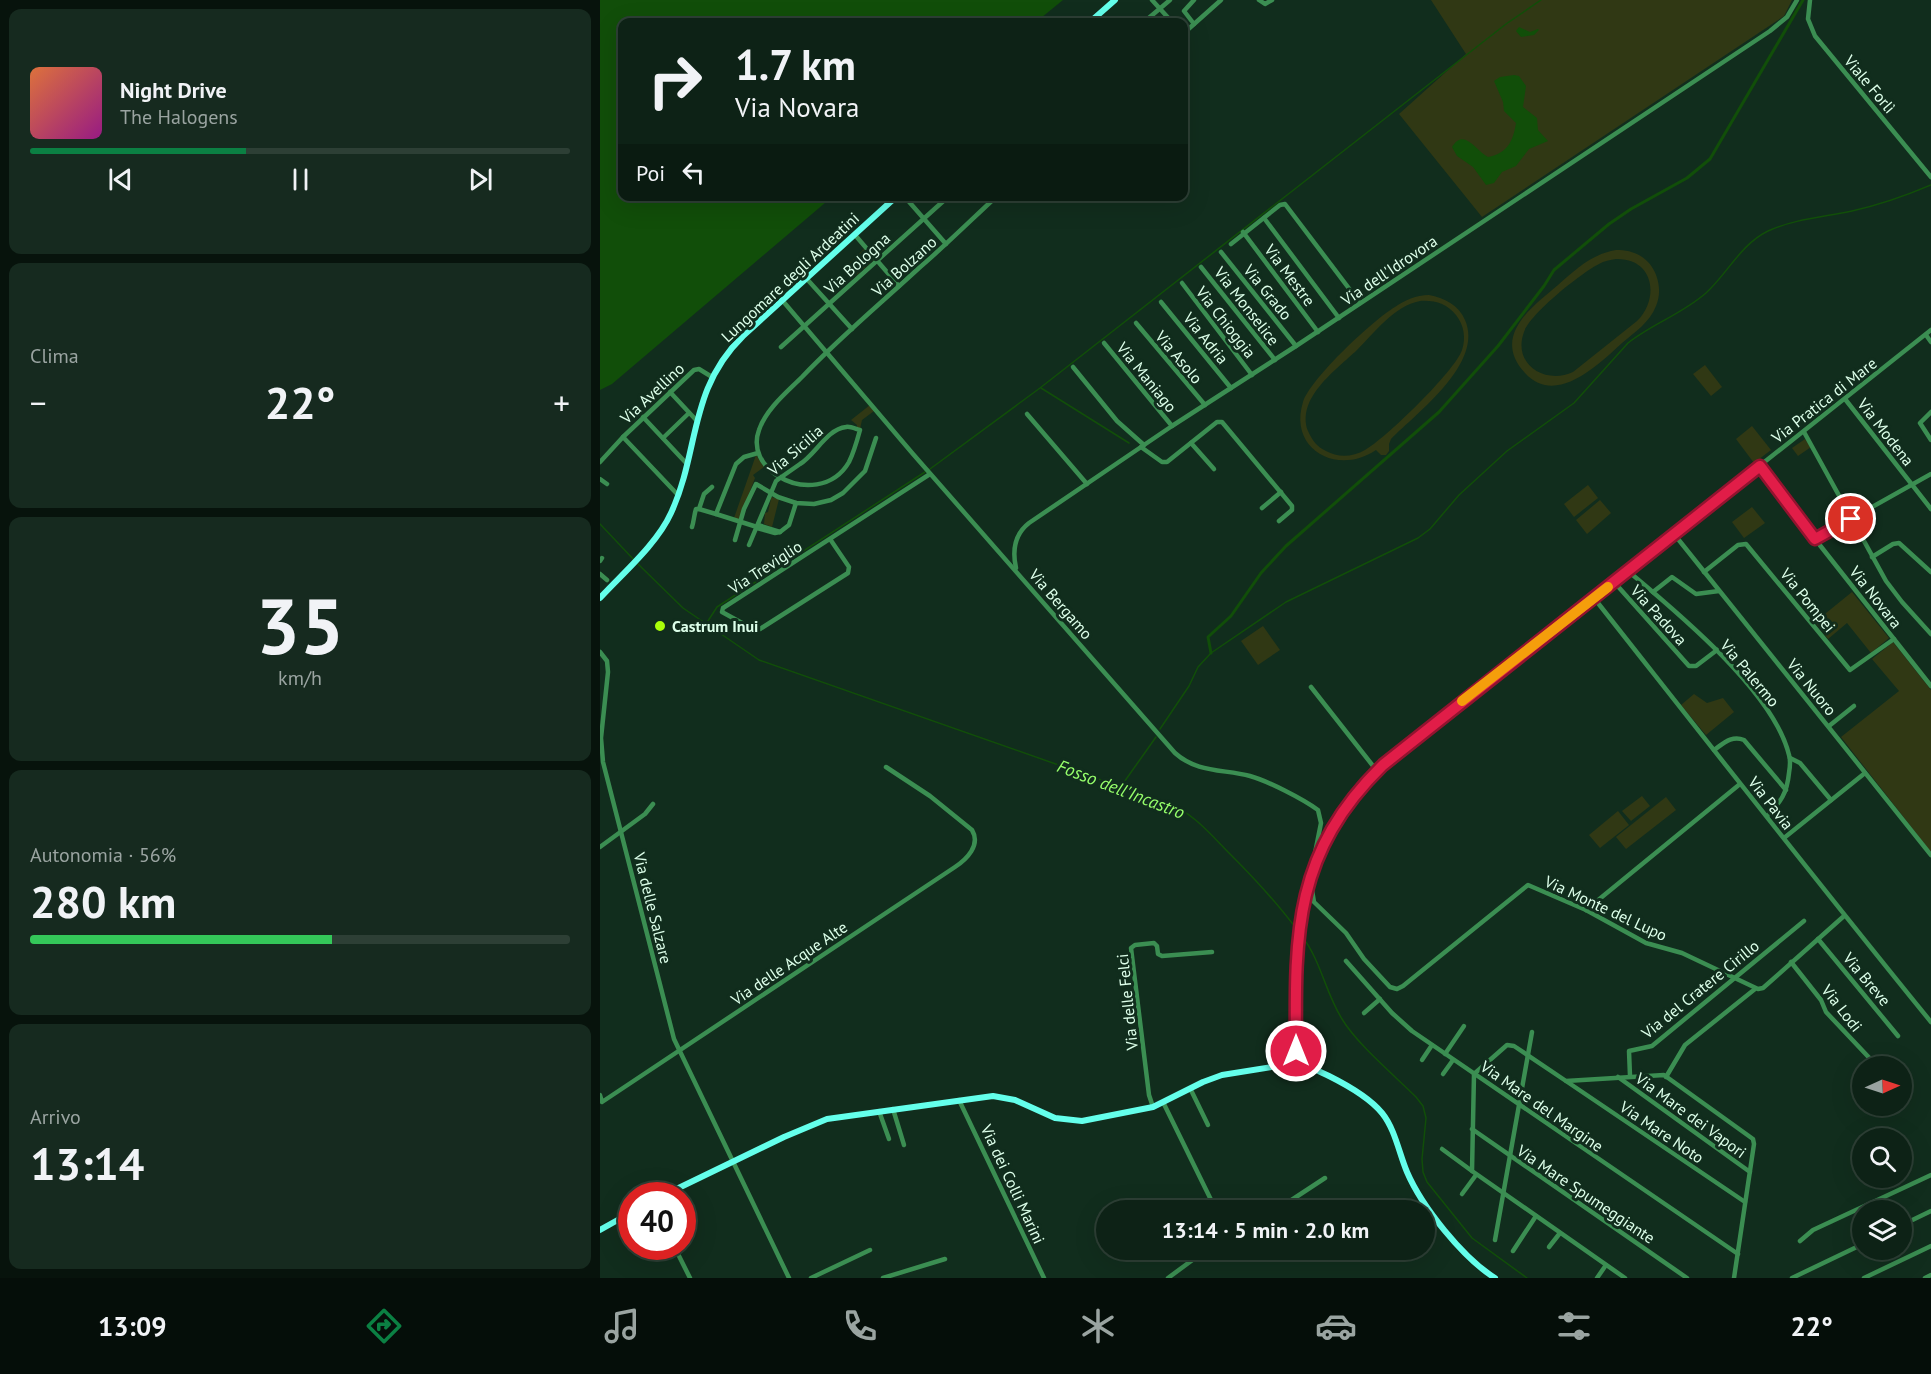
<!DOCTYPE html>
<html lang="it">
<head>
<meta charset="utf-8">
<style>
  body { margin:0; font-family:"PT Sans",sans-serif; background:#162a1f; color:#f1f3f6; height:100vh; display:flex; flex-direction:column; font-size:22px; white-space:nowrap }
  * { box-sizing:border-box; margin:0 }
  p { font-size:20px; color:#9aa4a1 }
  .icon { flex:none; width:33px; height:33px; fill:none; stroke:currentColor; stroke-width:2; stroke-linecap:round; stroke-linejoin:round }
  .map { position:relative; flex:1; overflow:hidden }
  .drawer { display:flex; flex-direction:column; gap:9px; padding:9px; background:#07130c; width:600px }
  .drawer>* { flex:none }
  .guide { position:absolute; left:18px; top:18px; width:570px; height:183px; border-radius:12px; box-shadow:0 6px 24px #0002,0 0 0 2px #2d3f35; background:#0d2216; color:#f1f3f6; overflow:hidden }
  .needle { width:39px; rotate:87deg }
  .controls { position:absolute; left:1252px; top:1056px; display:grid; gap:12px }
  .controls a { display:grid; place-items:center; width:60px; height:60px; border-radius:50%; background:#0d2216; box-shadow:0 6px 24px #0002,0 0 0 2px #2d3f35; font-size:30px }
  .speed { position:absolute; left:18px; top:1182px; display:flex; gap:12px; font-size:30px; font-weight:700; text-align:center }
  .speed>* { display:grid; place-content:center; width:78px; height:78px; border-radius:50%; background:#0d2216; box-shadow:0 6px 24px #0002,0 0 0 2px #2d3f35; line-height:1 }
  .speed .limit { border:9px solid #d22; background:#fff; color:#111 }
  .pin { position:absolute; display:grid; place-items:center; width:51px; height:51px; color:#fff; margin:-26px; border:3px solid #fff; border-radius:50%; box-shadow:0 2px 6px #0007 }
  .me { position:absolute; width:66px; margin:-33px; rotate:0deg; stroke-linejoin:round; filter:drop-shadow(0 0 4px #0008) }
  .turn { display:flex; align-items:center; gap:21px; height:126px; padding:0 18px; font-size:27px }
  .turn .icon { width:78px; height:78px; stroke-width:2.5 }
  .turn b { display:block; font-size:42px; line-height:51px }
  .then { display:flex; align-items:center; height:57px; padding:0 18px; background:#0003; gap:12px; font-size:22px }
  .big { font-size:45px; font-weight:700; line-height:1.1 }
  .drawer .card { flex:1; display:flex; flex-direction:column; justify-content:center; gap:9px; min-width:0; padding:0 21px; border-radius:12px; background:#162a1f }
  .drawer .dial { align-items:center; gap:0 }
  .dial b { font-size:78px; line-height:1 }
  .song { display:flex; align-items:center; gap:18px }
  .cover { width:72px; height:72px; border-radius:9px; background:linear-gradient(135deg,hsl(20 70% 55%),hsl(310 70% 35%)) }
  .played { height:6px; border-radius:3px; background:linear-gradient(90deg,#0b8043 40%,#2d3f35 40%) }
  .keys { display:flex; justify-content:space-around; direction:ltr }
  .heat { display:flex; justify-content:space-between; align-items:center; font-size:33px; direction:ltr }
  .charge { height:9px; border-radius:4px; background:linear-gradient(90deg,#34c759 56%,#2d3f35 0) }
  .trip { position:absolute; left:496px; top:1200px; width:339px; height:60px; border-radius:30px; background:#0d2216; box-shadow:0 6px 24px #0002,0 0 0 2px #2d3f35; font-weight:700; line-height:60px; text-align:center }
  .tabs { display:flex; height:96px; justify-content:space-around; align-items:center; background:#050e09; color:#9aa4a1 }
  .tabs .icon { width:42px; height:42px }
  .tabs .active { color:#0b8043 }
  .tabs b { font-size:27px; color:#f1f3f6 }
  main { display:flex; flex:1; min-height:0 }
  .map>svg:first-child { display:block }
</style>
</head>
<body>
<main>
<section class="drawer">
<div class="card">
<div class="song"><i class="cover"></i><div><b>Night Drive</b><p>The Halogens</p></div></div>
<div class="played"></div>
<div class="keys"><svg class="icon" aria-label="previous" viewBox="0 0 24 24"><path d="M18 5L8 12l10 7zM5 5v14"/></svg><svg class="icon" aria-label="pause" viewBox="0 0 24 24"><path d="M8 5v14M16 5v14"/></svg><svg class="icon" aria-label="next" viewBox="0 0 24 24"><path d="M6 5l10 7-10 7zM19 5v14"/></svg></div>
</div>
<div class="card"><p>Clima</p>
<div class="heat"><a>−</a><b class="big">22°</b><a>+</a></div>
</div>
<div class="card dial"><b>35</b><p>km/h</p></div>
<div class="card"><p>Autonomia · 56%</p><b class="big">280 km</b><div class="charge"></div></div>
<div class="card"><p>Arrivo</p><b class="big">13:14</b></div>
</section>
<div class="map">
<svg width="1331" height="1278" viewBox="0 0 1331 1278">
  <rect width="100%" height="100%" fill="#112d1d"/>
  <!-- green -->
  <g fill="#303814" fill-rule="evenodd">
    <polygon points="831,0 1192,0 1184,16 882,217 799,114 866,54"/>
    <polygon points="264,249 274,260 251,280 242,270"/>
    <path d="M 1016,250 C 1029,250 1040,253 1049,263 C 1059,275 1062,292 1056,306 C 1050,322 1035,332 1022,343 C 999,364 956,407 925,373 C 891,336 932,307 958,285 C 976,269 992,254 1016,250 ZM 1016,259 C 1054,258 1060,298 1037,321 L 973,372 C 945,385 912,364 924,332 C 930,314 981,273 999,264 C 1004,261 1010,260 1016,259 Z"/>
    <path d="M 829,295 C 844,298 859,305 865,320 C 884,363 818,412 791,439 L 789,444 L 789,451 L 786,455 L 781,455 L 776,450 C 738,476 688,450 703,402 C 711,378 773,320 795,307 C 805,300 816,295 829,295 ZM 820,301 C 835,300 847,304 856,315 C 864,325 866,338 862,350 C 855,371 785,439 765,450 C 753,457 738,458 726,451 C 717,447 712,440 708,431 C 696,398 736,370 757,350 C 775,332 794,306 820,301 Z"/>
    <polygon points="1105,365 1122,387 1111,396 1093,374"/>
    <polygon points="270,405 274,411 262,420 260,429 257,427 257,425 251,420"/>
    <polygon points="1152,426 1171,450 1154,463 1136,439"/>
    <polygon points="1205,439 1211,447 1198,456 1192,448"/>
    <polygon points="156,455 164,467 153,475 155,478 139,520 134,518"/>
    <polygon points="988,485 998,498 974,517 964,504"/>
    <polygon points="171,497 179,499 172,527 164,524 165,513 168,512 171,499 169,498"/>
    <polygon points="1000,500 1011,513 987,534 976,520"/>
    <polygon points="1152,507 1165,523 1144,538 1132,522"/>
    <polygon points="1252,592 1289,638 1271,653 1247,623 1228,639 1215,622"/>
    <polygon points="663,626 680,650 658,665 641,641"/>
    <polygon points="1293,642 1331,690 1331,852 1241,737 1299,691 1272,659"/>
    <polygon points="1094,694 1107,703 1123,698 1134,712 1106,735 1081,705"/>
    <polygon points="1042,796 1050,806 1031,821 1022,811"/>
    <polygon points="1066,797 1076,810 1026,849 1016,837"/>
    <polygon points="1018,811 1029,825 1000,848 989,835"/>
  </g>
  <!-- water -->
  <g fill="#114e09">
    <polygon points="0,0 463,0 436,22 22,22 22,196 232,197 12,384 0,390"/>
    <polygon points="919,27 930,32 938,29 939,30 934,35 921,37 916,31"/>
    <path d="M 914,75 L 919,76 L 926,86 L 923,107 L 937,118 L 938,130 L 948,141 L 929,149 L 916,166 L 902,172 L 894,183 L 886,185 L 873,167 L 857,156 L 852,147 C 864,127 876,151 888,157 C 908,153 913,141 916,123 L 904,111 L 903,102 L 894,81 L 900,77 Z"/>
  </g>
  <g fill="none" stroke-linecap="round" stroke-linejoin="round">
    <!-- stream -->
    <g stroke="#114e09" stroke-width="1.5">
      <polyline points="441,388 529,443"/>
      <polyline points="330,469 440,388 906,24 941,0"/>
      <polyline points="0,524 35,561"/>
      <path d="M 38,564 L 83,608 L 159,660 L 567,803 C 594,813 611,835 631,855 C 655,879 678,904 698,931"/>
      <polyline points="106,624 117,607 325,472"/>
      <path d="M 560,729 L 589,686 L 598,667 L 611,653 L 686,602 L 818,538 L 830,529 L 859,495 L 907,451 L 974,403 L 1028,343 C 1052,324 1082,314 1106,293 C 1127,274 1141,244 1168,231 C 1194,219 1224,217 1252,211 C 1280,205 1305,196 1331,185"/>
      <polyline points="522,785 556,737"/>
      <path d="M 701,935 C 721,960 725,992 742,1019 C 757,1044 794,1075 816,1097 L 823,1106 L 826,1118 L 822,1159 L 823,1172 L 827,1182 L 872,1238 L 927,1278"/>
    </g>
    <!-- canal -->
    <polyline stroke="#114e09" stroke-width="3" points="611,653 608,637 631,616 661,573 686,546 839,412 898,346 944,286 954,270 1009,224 1031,209 1087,178 1110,159 1203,0"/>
    <!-- minor -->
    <g stroke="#3b8e52" stroke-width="4.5">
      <polyline points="552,0 572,22"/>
      <polyline points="659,0 665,4 672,0"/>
      <polyline points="1210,0 1208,19 1215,36 1331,177"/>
      <polyline points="544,22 570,0"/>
      <polyline points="594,24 584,11 594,0"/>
      <polyline points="584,33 621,0"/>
      <polyline points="304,196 346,244"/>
      <polyline points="664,218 739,318"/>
      <polyline points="643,232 718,332"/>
      <polyline points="255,235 299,286"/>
      <polyline points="631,244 680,205 685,204 760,303"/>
      <polyline points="621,252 696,346"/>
      <polyline points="601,267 675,360"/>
      <polyline points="206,278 252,329"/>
      <polyline points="582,283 652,375"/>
      <path d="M 182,300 L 313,454 L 575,753 C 597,773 624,769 650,776 C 668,781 703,799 718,810 L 721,823 L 710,878 L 714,902 L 746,933 L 764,959 L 790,987 L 797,989 L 803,986 L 928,885 L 986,910 L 1046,943 L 1082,953 L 1158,989 L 1163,988 L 1244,916"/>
      <polyline points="561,302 631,388"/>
      <polyline points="536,323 605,405"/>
      <polyline points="1326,335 1331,342"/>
      <polyline points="504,343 572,426"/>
      <polyline points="181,347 349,196"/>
      <polyline points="473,367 517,421 544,445"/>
      <polyline points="70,392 97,421"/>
      <polyline points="1245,399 1331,509"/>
      <polyline points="1331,412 1320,423 1331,440"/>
      <polyline points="427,414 487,484"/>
      <polyline points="43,417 87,464"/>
      <polyline points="1204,432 1286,581 1302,602 1331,634"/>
      <polyline points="23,437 78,495"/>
      <polyline points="63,438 89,413"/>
      <polyline points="591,443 614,469"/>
      <polyline points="541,447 562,462 567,462 617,422 622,422 692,506 692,510 679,521"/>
      <polyline points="0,462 23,437 94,370 99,369 112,377"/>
      <polyline points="1160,466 1215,539 1331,686"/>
      <polyline points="0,479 7,484"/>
      <polyline points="662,508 681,492"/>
      <polyline points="99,509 116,514"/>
      <path d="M 92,527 C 94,521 94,515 96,509 L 99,509 L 104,494 L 112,487"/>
      <polyline points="157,527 116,514 136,464 144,457 158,453"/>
      <polyline points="157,528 175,533 180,532 158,525"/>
      <polyline points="180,532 189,525 196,503"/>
      <polyline points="1074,534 1331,855"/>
      <polyline points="230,539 249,567 248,573 160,629 153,629 122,612 123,608 330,474"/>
      <polyline points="1215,539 1331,474"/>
      <polyline points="135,540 144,509 156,484 178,497 196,503 214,504 231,500 243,493 265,471 276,438"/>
      <path d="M 149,545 L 176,481 L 180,478 L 200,464 C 215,455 227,429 246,427 C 250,426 256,429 260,430 C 257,441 254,452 249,462 C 234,488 202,491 178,476 C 162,466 152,449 159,430 C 166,409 187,392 202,377 C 239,338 280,304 319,268 C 346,245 371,220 397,196"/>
      <polyline points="1272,557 1293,544 1299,543 1331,572"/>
      <polyline points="0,561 2,558"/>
      <path d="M 416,568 C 412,550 415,534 429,523 L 572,426 L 696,346 L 1170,31 L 1187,17 L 1197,0"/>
      <path d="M 1028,571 C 1077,612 1174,692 1189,755 C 1191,761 1190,767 1189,773 C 1187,793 1181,802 1167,816"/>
      <polyline points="1104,572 1138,545 1146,544 1250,670 1294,639"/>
      <polyline points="0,574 7,580"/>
      <polyline points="1014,582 1089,666 1096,666 1117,650"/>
      <polyline points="1053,592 1072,577 1096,594 1119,591"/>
      <path d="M 994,598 C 1106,740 1217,882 1331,1022"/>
      <polyline points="0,652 7,661 8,672 1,738 3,762 74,1039 189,1278"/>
      <polyline points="711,687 777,771"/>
      <polyline points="1229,726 1254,706"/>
      <path d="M 1114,750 C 1124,743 1132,735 1144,740 L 1186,790"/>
      <polyline points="1190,758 1200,763 1231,800"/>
      <polyline points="1184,838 1265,773"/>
      <polyline points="0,847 45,814 53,804"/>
      <path d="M 716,860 C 732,821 760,785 791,758 L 1331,330"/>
      <polyline points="986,910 1140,784"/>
      <polyline points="1218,939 1298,1036"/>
      <polyline points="746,961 792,1013 812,1031 1138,1254"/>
      <polyline points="1191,962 1221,1000 1226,1012 1277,1066"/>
      <polyline points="764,1013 780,999"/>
      <polyline points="845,1054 864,1026"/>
      <polyline points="695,1058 696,957 710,879"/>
      <polyline points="822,1060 832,1045"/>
      <polyline points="843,1074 853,1060"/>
      <polyline points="1030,1076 1029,1051 1052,1046 1204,921"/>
      <polyline points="1018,1077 1150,1172"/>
      <polyline points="1066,1077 1085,1045 1155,989"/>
      <polyline points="966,1081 1145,1202"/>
      <polyline points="590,1088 608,1125"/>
      <path d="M 0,1095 L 2,1102 L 355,867 C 367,859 381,845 372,830 L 330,796 L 286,767"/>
      <polyline points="359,1100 444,1278"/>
      <polyline points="563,1102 615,1208"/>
      <polyline points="553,1107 549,1095 531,948 535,945 554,943 557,946 558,954 562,956 612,952"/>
      <polyline points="293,1109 304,1145"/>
      <polyline points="279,1111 289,1139"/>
      <polyline points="872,1129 1087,1278"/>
      <polyline points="842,1149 872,1171"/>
      <polyline points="862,1194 876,1175"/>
      <polyline points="664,1210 679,1201 690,1201 725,1178"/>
      <polyline points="1302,1225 1331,1211"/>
      <polyline points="895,1240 932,1032"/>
      <polyline points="1200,1241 1213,1230 1331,1175"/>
      <polyline points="74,1246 90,1278"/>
      <polyline points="949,1247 960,1233"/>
      <polyline points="913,1251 936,1216"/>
      <polyline points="211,1278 270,1250"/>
      <polyline points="283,1278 345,1259"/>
      <polyline points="568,1278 606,1250"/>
      <polyline points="997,1278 1006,1265"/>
      <polyline points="1025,1278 872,1171 874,1074 907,1045 914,1046 966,1081 1064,1075 1153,1139 1154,1144 1134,1278"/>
      <polyline points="1192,1278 1263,1244"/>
      <polyline points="1264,1278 1331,1246"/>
      <polyline points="1325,1278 1331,1275"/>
    </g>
    <!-- major -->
    <g stroke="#64ffeb" stroke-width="6">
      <polyline points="490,22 515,0"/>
      <path d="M 0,598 C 23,573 57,544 71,513 C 100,450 88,390 143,336 L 297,196"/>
      <circle cx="697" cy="1063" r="5.5"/>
      <path d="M 701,1060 C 709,1068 719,1071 729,1076 C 747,1085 769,1097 782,1113 C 795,1129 799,1153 807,1172 C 822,1207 863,1258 895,1278"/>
      <polyline points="62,1196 184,1137 227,1119 393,1096 415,1100 455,1118 482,1121 553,1107 603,1082 622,1075 678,1066 695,1068"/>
      <polyline points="0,1230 32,1212"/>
    </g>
  </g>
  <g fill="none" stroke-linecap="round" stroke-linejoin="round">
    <defs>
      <path id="route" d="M 696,1051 C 695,934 693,853 783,765 L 1160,466 L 1215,539 L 1251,519"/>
    </defs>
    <!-- route casing -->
    <use href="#route" stroke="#92132f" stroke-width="15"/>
    <!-- route -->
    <use href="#route" stroke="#e11d48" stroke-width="10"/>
    <!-- slow -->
    <polyline stroke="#f59e0b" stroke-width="10" points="862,701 1008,587"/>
  </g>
  <!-- markers -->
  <circle fill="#aaff09" stroke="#112d1d" stroke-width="2" cx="60" cy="626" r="6"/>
  <g text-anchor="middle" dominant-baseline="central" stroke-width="6" stroke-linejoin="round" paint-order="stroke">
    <!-- street labels -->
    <g font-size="16" fill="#ddffea" stroke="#112d1d">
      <text transform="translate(1270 84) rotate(50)">Viale Forlì</text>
      <text transform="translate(257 263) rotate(-42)">Via Bologna</text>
      <text transform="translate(304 266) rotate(-42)">Via Bolzano</text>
      <text transform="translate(789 270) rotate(-34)">Via dell'Idrovora</text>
      <text transform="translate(690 275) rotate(53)">Via Mestre</text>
      <text transform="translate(190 277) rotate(-43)">Lungomare degli Ardeatini</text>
      <text transform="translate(668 292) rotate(51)">Via Grado</text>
      <text transform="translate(647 306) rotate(52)">Via Monselice</text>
      <text transform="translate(626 322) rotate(52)">Via Chioggia</text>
      <text transform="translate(606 338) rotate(51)">Via Adria</text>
      <text transform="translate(579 357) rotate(50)">Via Asolo</text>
      <text transform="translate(547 377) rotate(51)">Via Maniago</text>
      <text transform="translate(52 393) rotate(-43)">Via Avellino</text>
      <text transform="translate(1224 400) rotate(-38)">Via Pratica di Mare</text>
      <text transform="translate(1286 432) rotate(52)">Via Modena</text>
      <text transform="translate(195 450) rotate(-41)">Via Sicilia</text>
      <text transform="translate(165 567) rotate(-33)">Via Treviglio</text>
      <text transform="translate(1276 597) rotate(52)">Via Novara</text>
      <text transform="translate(1208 600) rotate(51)">Via Pompei</text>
      <text transform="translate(461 604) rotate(49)">Via Bergamo</text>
      <text transform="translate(1059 615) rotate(48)">Via Padova</text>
      <text transform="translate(1150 673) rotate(50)">Via Palermo</text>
      <text transform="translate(1212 687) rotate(51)">Via Nuoro</text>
      <text transform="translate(1171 803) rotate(52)">Via Pavia</text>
      <text transform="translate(53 908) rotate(76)">Via delle Salzare</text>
      <text transform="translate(1006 908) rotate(25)">Via Monte del Lupo</text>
      <text transform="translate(189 963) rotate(-34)">Via delle Acque Alte</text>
      <text transform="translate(1267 979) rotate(50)">Via Breve</text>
      <text transform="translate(1100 989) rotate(-39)">Via del Cratere Cirillo</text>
      <text transform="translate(527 1002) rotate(-96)">Via delle Felci</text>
      <text transform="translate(1242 1008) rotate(52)">Via Lodi</text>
      <text transform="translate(942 1106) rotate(35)">Via Mare del Margine</text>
      <text transform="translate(1091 1115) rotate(36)">Via Mare dei Vapori</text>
      <text transform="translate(1062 1132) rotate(34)">Via Mare Noto</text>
      <text transform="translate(413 1184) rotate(65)">Via dei Colli Marini</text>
      <text transform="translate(986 1194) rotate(34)">Via Mare Spumeggiante</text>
    </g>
    <!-- poi labels -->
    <g font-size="16" font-weight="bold" fill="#ddffea" stroke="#112d1d" text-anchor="start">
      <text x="72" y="626">Castrum Inui</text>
    </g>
    <!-- water labels -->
    <g font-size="18" font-style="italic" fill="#96ff6b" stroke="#112d1d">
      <text transform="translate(521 789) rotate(21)">Fosso dell'Incastro</text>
    </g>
  </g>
</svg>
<div class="controls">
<a><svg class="needle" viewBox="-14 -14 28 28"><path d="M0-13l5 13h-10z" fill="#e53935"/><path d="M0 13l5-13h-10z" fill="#9aa4a1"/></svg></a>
<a><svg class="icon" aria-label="search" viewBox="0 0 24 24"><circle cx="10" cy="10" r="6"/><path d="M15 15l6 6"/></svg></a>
<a><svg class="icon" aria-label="layers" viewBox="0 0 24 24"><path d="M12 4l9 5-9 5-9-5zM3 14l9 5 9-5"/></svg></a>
</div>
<div class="speed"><div class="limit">40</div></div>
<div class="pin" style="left:1251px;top:519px;background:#d93025"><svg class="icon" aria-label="arrive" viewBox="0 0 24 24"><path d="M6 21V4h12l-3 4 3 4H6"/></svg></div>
<svg class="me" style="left:696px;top:1051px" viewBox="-20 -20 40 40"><circle r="17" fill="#e11d48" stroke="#fff" stroke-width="3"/><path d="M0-11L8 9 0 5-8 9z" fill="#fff"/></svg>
<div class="trip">13:14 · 5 min · 2.0 km</div>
<div class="guide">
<div class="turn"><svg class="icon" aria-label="right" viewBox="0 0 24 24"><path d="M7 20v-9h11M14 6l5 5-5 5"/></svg><div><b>1.7 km</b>Via Novara</div></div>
<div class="then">Poi<svg class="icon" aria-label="left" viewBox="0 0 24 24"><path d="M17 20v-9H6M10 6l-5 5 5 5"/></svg></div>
</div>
</div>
</main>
<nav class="tabs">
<b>13:09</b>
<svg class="icon active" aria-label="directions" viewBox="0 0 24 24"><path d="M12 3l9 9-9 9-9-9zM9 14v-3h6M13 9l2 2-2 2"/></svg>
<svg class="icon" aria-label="music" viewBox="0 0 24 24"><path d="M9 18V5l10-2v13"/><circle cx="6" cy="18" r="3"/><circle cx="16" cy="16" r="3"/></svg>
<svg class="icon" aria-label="phone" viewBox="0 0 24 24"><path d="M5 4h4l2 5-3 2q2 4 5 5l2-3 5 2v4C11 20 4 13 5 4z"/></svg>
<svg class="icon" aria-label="climate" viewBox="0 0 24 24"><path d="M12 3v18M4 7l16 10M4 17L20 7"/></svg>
<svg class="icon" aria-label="car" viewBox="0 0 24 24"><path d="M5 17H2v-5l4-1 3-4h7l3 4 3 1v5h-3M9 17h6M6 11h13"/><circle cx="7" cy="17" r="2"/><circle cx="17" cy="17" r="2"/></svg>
<svg class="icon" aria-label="filters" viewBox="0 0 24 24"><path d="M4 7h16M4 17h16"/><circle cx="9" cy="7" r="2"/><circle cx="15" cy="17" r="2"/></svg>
<b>22°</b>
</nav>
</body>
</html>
